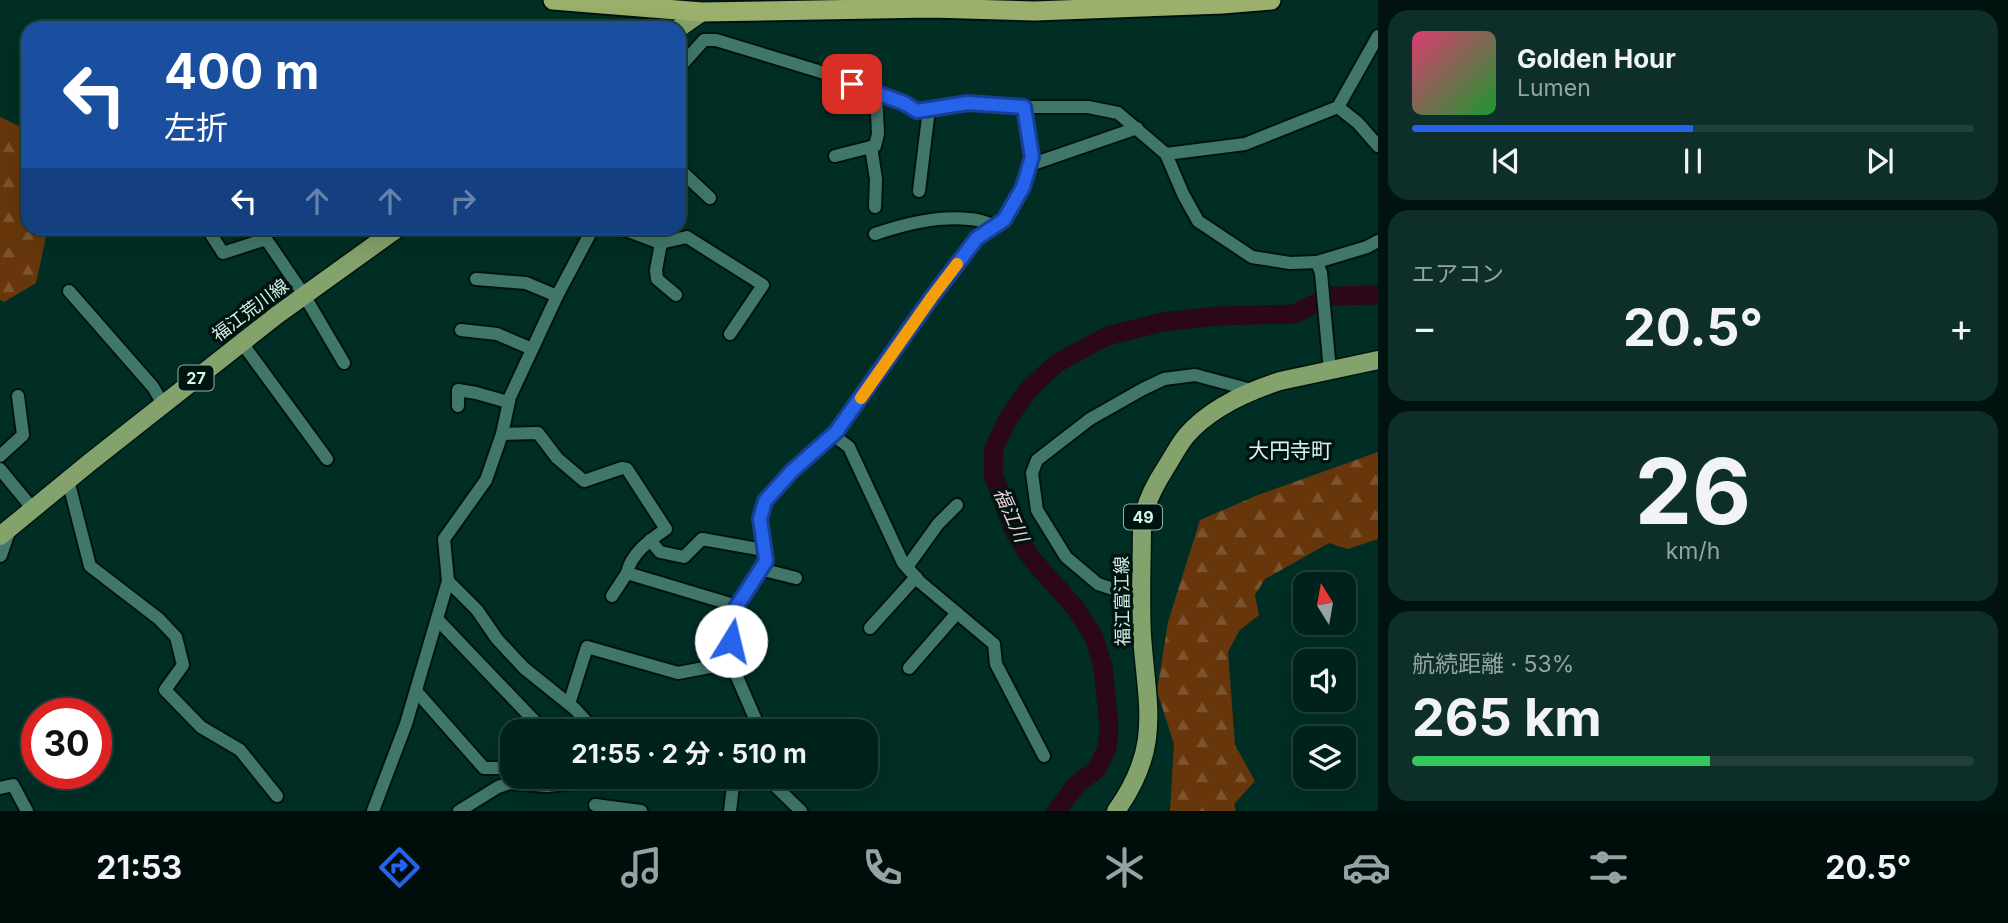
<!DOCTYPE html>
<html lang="ja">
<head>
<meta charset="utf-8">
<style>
  body { margin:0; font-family:Inter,"Noto Sans JP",sans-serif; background:#0e2f29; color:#f1f3f6; height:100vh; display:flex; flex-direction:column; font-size:26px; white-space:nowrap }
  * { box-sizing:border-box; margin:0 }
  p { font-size:23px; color:#95a4a3 }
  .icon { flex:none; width:38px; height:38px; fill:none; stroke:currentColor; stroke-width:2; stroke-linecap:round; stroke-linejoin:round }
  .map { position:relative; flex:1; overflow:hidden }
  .details { display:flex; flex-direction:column; gap:10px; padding:10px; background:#00130f; width:630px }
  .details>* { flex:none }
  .top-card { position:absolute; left:21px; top:21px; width:665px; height:214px; border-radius:21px; box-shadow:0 7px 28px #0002,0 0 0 2px #223f3b; background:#1a4fa0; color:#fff; overflow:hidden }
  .needle { width:46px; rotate:349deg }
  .tools { position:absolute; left:1293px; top:572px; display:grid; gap:14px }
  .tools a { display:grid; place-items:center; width:63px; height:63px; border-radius:14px; background:#00221c; box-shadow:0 7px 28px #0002,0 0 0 2px #223f3b; font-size:35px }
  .speed { position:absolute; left:21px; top:698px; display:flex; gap:14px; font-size:35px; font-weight:700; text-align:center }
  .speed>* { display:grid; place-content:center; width:91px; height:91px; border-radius:50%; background:#00221c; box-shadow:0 7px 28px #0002,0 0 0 2px #223f3b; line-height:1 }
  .speed .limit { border:10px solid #d22; background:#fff; color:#111 }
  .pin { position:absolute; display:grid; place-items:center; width:60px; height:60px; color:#fff; margin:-30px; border-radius:14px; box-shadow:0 4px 10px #0006 }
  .me { position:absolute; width:77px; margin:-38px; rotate:9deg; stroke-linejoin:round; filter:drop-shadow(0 0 5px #0008) }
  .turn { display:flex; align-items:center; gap:24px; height:147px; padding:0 28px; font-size:32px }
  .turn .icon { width:91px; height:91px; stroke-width:2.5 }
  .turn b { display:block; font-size:49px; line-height:60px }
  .lanes { display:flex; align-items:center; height:66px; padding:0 28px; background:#0003; justify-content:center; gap:35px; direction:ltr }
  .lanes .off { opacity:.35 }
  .big { font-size:52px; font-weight:700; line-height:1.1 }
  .details .card { flex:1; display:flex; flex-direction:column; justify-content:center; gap:10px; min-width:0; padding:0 24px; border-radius:21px; background:#0e2f29 }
  .details .dial { align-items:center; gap:0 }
  .dial b { font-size:91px; line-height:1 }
  .song { display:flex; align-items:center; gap:21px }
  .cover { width:84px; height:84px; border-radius:10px; background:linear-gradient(135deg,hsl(340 70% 55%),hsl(130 70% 35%)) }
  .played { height:7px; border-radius:4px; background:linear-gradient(90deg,#2563eb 50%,#223f3b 50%) }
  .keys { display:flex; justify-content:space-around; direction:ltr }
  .heat { display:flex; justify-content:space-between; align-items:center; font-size:38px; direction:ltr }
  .charge { height:10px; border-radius:5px; background:linear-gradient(90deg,#34c759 53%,#223f3b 0) }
  .trip { position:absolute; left:500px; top:719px; width:378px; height:70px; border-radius:21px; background:#00221c; box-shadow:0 7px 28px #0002,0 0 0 2px #223f3b; font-weight:700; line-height:70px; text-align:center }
  .tab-bar { display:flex; height:112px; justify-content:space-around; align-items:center; background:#000e0b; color:#95a4a3 }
  .tab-bar .icon { width:49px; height:49px }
  .tab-bar .current { color:#2563eb }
  .tab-bar b { font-size:32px; color:#f1f3f6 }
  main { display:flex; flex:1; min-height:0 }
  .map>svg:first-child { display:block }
</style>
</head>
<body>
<main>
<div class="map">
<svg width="1378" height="811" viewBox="0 0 1378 811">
  <defs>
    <pattern id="forest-firs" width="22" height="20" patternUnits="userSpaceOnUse" patternTransform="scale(1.75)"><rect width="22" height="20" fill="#67370b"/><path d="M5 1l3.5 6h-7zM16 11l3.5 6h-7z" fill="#7c542f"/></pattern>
  </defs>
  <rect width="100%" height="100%" fill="#002e25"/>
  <!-- forest -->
  <g fill="url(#forest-firs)">
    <polygon points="0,117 25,129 28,139 28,228 40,228 46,237 36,283 4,302 0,300"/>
    <polygon points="1378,452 1378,539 1348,549 1329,543 1265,579 1255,595 1259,615 1239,631 1228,652 1235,745 1255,781 1234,804 1236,811 1170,811 1174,744 1157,691 1168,622 1200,520 1258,495"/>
  </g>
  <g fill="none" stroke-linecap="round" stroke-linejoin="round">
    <!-- river -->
    <polyline stroke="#2c0717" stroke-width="19" points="1056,811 1077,784 1097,769 1107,748 1109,728 1103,667 1094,637 1077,610 1031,558 1014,531 993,474 994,448 1008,419 1028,390 1057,363 1107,336 1163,322 1217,316 1294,314 1330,296 1378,295"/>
    <defs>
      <g id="minor">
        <polyline points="679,68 704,40 716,40 818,71 904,103 917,111 968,103 1024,107 1088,107 1118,113 1166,154 1183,194 1198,221 1252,257 1290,263 1317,262 1321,273 1330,371"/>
        <polyline points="1338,107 1358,123 1378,146"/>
        <polyline points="871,147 876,179 875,207"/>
        <polyline points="1166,154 1245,144 1338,107 1378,36"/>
        <polyline points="835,156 875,146 878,134 876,92"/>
        <polyline points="1030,165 1137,128"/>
        <polyline points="679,169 710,198"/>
        <polyline points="919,191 929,109"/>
        <polyline points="207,228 223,253 266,239 304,295 344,363"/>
        <polyline points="620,228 660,243 687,237 763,285 730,334"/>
        <path d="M 875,234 C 905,224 936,216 969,219 C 978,219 987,223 996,226"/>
        <polyline points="661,243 656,270 657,279 676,295"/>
        <polyline points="1317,262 1367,247 1378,241"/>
        <polyline points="476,279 526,283 557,296"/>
        <polyline points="69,291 153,387 163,404"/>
        <polyline points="461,330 497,334 532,349"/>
        <polyline points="242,343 327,459"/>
        <polyline points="458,406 458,390 476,393 508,402"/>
        <path d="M 502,434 L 538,433 L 557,458 L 584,481 L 622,468 L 627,469 L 666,529 C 650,540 631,553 627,573 L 737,606"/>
        <polyline points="833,435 849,447 903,563 920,582 994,644 996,664 1044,756"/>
        <polyline points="0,456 23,435 18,396"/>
        <polyline points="0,469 33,509"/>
        <polyline points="68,480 90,566 159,619 176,637 183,665 165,690 201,727 240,750 277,796"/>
        <polyline points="650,540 660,552 684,557 702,539 764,550"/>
        <polyline points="907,567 938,524 957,505"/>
        <polyline points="760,569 796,578"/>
        <polyline points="448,581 477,610 497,639 524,668 575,709 596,732"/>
        <polyline points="1141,594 1125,593 1098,584 1066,557 1037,510 1032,473 1037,460 1090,419 1143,389 1164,379 1195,375 1255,391"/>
        <polyline points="612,596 627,573"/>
        <polyline points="437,619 545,732"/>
        <polyline points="870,628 916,577"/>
        <polyline points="909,668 957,613"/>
        <polyline points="416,691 484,768 513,768"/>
        <polyline points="569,704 587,647 678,673 731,663"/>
        <polyline points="761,732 731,663 732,618 737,606 766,561 760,519 765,501 792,471 837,432 932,297 977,238 1004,220 1023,187 1032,157 1024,107"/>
        <polyline points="746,777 769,780 801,811"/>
        <polyline points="0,788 13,785 27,811"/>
        <polyline points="595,805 641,811"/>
        <polyline points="373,811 406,724 448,581 444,539 486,480 502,434 510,397 557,296 593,228"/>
        <polyline points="459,811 498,787 510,783 547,786 594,781 595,777"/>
        <polyline points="730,811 734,777"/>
      </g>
      <polyline id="tertiary" points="0,555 9,529"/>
      <g id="primary">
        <polyline points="679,28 702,12"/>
        <polyline points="0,536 89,463 277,315 398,228"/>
        <path d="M 1116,811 C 1162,747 1147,707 1142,636 C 1140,599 1142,561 1142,524 C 1145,503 1154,486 1165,469 C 1172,458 1178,446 1186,436 C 1209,409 1246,392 1280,381 L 1378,360"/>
      </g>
      <polyline id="trunk" points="553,0 702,12 931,8 1035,11 1222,4 1271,0"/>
    </defs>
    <!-- minor casing -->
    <use href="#minor" stroke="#00140f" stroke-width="16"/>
    <!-- tertiary casing -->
    <use href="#tertiary" stroke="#00140f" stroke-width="18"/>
    <!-- primary casing -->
    <use href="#primary" stroke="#00140f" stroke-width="21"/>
    <!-- trunk casing -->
    <use href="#trunk" stroke="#00140f" stroke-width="23"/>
    <!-- minor -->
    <use href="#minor" stroke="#407769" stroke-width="12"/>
    <!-- tertiary -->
    <use href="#tertiary" stroke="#407769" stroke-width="14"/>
    <!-- primary -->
    <use href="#primary" stroke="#84a26b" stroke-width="18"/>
    <!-- trunk -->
    <use href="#trunk" stroke="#9ab06c" stroke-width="19"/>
  </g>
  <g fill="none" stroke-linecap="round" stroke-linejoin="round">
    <defs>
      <polyline id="route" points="731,641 732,618 737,606 766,561 760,519 765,501 792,471 836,432 932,297 977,238 1004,220 1023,187 1032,157 1024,107 968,103 917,111 904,103 852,84"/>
    </defs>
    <!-- route casing -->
    <use href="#route" stroke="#184099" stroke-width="18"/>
    <!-- route -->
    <use href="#route" stroke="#2563eb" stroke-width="12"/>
    <!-- slow -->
    <polyline stroke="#f59e0b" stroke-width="12" points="861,398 932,297 957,264"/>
  </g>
  <g text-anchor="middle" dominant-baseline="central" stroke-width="7" stroke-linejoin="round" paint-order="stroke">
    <!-- shield labels -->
    <g fill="#00140f" stroke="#96b0a9" stroke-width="2">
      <rect x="178.5" y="365.5" width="35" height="25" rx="5"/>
      <rect x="1124" y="504.5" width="38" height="25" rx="5"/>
    </g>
    <g font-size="16" font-weight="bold" fill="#d7f3eb">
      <text x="196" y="378">27</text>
      <text x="1143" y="517">49</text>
    </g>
    <!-- street labels -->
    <g font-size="18" fill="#d7f3eb" stroke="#00140f">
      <text transform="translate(250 310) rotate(-37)">福江荒川線</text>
      <text transform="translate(1122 601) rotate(-91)">福江富江線</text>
    </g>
    <!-- water labels -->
    <g font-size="19" font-style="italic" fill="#eeced9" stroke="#00140f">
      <text transform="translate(1011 515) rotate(66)">福江川</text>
    </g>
    <!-- quarter labels -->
    <g font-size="21" fill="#d7f3eb" stroke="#00140f">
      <text x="1290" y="450">大円寺町</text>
    </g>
  </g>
</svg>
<div class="tools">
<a><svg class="needle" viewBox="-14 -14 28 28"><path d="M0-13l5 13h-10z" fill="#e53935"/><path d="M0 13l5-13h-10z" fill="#95a4a3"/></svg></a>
<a><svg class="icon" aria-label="sound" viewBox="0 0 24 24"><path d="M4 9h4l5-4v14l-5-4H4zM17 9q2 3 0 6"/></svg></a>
<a><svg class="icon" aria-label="layers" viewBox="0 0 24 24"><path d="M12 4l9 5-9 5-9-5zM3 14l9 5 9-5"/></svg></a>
</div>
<div class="speed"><div class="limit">30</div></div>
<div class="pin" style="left:852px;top:84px;background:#d93025"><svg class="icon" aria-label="arrive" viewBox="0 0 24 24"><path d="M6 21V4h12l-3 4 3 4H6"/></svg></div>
<svg class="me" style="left:731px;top:641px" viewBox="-20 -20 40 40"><circle r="19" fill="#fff"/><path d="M0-13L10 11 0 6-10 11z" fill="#2563eb"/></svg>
<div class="trip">21:55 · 2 分 · 510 m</div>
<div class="top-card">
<div class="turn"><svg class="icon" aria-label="left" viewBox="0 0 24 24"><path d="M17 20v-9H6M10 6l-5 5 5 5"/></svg><div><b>400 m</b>左折</div></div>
<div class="lanes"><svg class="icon" aria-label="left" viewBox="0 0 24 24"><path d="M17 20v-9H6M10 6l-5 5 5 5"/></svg><svg class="icon off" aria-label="ahead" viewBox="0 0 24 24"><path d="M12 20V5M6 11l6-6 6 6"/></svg><svg class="icon off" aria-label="ahead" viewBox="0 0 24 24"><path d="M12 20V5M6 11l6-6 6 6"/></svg><svg class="icon off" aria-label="right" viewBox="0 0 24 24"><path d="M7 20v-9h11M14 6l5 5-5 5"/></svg></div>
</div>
</div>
<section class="details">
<div class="card">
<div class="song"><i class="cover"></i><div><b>Golden Hour</b><p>Lumen</p></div></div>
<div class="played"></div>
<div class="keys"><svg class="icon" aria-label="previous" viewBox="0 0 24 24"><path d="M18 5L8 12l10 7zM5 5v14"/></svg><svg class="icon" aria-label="pause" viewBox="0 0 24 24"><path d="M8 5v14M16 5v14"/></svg><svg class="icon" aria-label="next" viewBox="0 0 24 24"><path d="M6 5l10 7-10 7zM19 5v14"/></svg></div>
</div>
<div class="card"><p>エアコン</p>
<div class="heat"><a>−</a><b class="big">20.5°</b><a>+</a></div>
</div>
<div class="card dial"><b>26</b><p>km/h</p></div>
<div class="card"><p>航続距離 · 53%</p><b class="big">265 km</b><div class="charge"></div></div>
</section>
</main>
<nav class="tab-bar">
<b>21:53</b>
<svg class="icon current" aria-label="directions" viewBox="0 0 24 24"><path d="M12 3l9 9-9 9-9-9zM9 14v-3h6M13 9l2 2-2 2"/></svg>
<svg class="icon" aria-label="music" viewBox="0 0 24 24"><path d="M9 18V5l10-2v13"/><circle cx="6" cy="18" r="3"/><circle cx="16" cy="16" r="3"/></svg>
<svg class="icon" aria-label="phone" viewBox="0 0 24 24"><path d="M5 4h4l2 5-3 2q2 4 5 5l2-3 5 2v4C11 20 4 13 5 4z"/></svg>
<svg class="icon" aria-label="climate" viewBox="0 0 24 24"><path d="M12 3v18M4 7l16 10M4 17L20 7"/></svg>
<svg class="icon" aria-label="car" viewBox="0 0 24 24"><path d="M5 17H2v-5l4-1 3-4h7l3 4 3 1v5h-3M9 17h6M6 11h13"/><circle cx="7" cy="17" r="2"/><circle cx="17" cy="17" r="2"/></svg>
<svg class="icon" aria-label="filters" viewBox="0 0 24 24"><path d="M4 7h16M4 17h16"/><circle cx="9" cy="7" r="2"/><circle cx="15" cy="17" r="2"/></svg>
<b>20.5°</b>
</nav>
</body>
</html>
